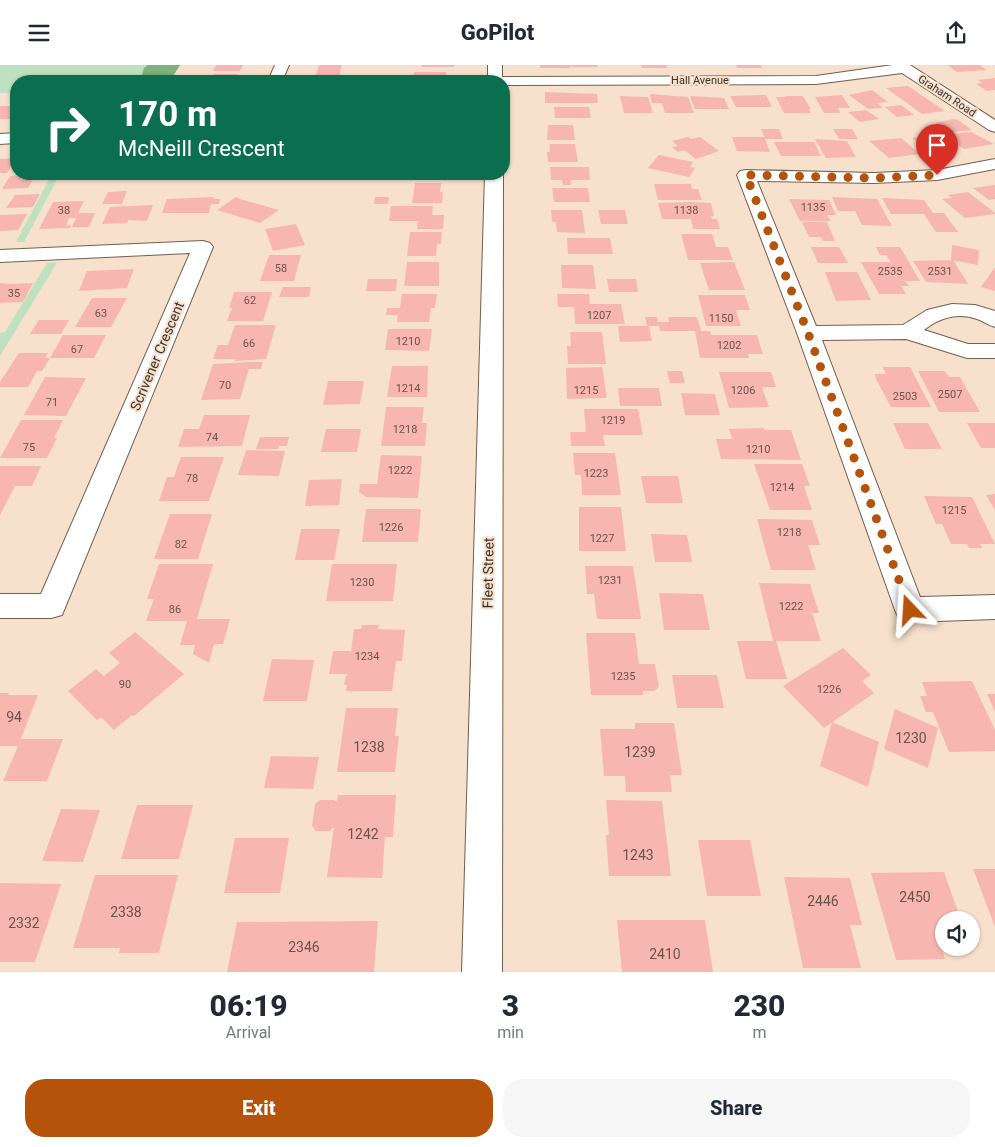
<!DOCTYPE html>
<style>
body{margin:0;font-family:Roboto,sans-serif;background:#f6f6f7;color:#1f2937;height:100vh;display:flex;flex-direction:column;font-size:19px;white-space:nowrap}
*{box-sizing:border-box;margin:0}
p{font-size:16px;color:#747a83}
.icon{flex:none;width:28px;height:28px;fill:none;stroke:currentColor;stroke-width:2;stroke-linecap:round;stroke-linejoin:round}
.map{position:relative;height:907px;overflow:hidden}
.details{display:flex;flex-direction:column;background:#fff;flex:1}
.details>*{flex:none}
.guide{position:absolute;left:10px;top:10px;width:500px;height:105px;border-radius:20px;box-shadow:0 1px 4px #0004;background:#0b6e4f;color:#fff;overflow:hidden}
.controls{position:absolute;left:935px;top:846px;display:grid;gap:10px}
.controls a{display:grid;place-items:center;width:45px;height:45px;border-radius:50%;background:#fff;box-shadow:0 1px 4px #0004;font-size:25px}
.pin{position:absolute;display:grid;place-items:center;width:42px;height:42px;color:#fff;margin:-51px -21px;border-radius:50% 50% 50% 0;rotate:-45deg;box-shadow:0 0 5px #0007}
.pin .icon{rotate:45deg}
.me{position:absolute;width:55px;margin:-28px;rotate:340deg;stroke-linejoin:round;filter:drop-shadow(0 0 4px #0008)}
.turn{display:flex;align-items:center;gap:18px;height:105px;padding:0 25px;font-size:22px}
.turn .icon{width:65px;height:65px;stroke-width:2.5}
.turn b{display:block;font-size:35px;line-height:42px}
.eta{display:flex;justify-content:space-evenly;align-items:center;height:85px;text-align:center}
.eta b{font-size:30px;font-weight:800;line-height:35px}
.button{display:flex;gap:10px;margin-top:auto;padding:10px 25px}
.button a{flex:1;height:58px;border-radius:20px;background:#b45309;color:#fff;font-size:20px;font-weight:800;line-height:58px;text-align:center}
.button a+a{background:#f6f6f7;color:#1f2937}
header{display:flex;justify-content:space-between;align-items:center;height:65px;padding:0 25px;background:#fff;font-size:22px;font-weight:800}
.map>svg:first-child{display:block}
.green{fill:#c0e1c0}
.forest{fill:#7db27d}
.building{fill:#f7b7b0}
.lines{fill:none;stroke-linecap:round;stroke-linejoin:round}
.minor-casing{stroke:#725f4d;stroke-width:2}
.tertiary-casing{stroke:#725f4d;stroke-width:2}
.minor{fill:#fff;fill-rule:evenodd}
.tertiary{fill:#fff;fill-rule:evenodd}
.route{stroke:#b45309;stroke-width:9;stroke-dasharray:0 16.2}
.labels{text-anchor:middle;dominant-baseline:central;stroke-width:4;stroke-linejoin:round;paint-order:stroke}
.far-street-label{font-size:11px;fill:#3b322a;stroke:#f7e0cc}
.number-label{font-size:11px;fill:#6a534c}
.street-label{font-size:14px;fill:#3b322a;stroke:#f7e0cc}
.near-number-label{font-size:14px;fill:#6a534c}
</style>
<header><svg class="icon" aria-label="menu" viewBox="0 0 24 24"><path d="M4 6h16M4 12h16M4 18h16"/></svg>GoPilot<svg class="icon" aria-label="share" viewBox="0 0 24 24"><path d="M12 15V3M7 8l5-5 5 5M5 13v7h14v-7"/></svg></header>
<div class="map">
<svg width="995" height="907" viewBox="0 0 995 907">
<rect width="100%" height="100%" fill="#f7e0cc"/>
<!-- green -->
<path class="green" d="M0,0H180L170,16H16V28H0Z
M52,109H60L24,177H16Z
M57,197L49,211L0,291V268L5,267L47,198Z"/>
<!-- forest -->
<path class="forest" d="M148,0H180L170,16H140L144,3Z"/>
<!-- building -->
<path class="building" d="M216,0H243L240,6H213Z
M319,0H342L339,12H315Z
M422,0H455L454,2H421Z
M540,0H571V3H540Z
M572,0H597V2H572Z
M641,0H666L667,3H642Z
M736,0H761L762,3H737Z
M947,0H979L987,5L957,7Z
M414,7H446V16H412Z
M214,9H238L234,16H209Z
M995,13V25L987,26L976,19L982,18L978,15Z
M315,14H346V16H314Z
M908,21L945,46L922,49L886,23Z
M872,25L888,37L877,38L883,43L868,44L849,30Z
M545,27L597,29L598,38H545Z
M650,29L688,32L694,48H665L662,38H652Z
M766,30L772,42H736L730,31Z
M842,30L850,43H838L840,48H824L815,32Z
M620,31L648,32L653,48H624Z
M690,31L724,33L729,44H695Z
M785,31H803L811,44H809L811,48H784L776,32H786Z
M901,40L914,50L897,52L885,42Z
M0,41H16V48L12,54H0Z
M554,42H589L591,53H555Z
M866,45L879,54L860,57L848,47Z
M953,54L958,55L972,65L943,68L938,64H944L936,58Z
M548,60H573L575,75H547Z
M761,64H779L783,74H765Z
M833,64H852L858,74H839Z
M971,67L994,79L964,84L945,70Z
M938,69L959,84L932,88L912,73Z
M688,72L691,74L700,72L719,86L696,94L684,85L678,87L672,82L678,81L672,76Z
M732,72H764L770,87L737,86Z
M901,73L920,89L889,93L869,76Z
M815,74L847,76L856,92L826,93Z
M774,77H814L821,91H781Z
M550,79H575L578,97H548L547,87H550Z
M659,90L693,97L690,102L695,103L689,112L648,103Z
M16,93L7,108H0V94Z
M550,102H589L590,115H571V120H563L562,115H551Z
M222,109H249L248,113L220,115Z
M252,109H272L273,111L253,113Z
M425,109H448L447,113H424Z
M35,110L28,123L2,124L10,111Z
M415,118H441L440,127H443L442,138H412Z
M654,119H691L692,124H698L702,135H658Z
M995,120V134L989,135L973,123Z
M552,123H588L590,137H554Z
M127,126L122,139H102L108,127Z
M968,127L995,148V149L965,153L942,134L952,133L948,130Z
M40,129L33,142L6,143L15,130Z
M214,132L213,134H220L219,139H211L209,148H162L167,134Z
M236,132L240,134L279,145L260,158L217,145Z
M375,132H389L388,139H374Z
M832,132L877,134L892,161L862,160L855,146H838Z
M882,133L924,135L933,148H944L958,167H936L924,149H891Z
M789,134L829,135L836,150H827L831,156H800Z
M84,136L78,148H95L89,162H72L76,153H69L66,161L71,160L70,163L39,164L53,137Z
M691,137L711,138L714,151H711L712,154H717L720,164H693L691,154H662L658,138Z
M153,140L147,156L128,155L127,158L102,159L110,142Z
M391,141H433L432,150H444L443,164H417L418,156H389Z
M551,145H582L585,168L557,167L556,157H552Z
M598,145H625L628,159H601Z
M27,149L18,165L0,166V150Z
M802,157H827L835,176H823L821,172H809Z
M296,159L305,180L273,186L265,164Z
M410,167H442L441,179H437L436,191H407Z
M681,169H712L716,182H728L733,195H688Z
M567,173H610L613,189H568Z
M952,180L979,185L978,200L951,195Z
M811,182H839L848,198H818Z
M876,182H900L920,216H905L909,221H901L906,229H879L861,197H891L886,190H880Z
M269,190H301L294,216H260Z
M953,195L968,219L926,217L913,196Z
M407,197H439V221H404Z
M734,197L745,225H709L700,198Z
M561,200H593L596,224L562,223Z
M995,202V226L981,222Z
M134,204L127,223L79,226L87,206Z
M825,207H857L871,235L836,236Z
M368,214H397L396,226H366Z
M607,214H636L638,227H609Z
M0,218L11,219L33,218L23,237L0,238Z
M283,222H311L309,232H279Z
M234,227H272L263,256H227L232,243H229Z
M402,229H437L435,243H431L429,257H397L398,250H386L387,243H400Z
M557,229H589L590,239H621L625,259H575L574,242H558Z
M698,230H745L750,245H736L741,261H706Z
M92,233H127L111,262H75Z
M645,252H657L658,257H669L668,252H697L701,266H710L711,270H757L763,289H748L749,293H700L695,266H660L659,261H649L652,276L620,277L618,261H647Z
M39,255H69L61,269H30Z
M235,260H276L266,294L235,296V294H213L218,280H228Z
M388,264H432L429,286L385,285Z
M570,267H602L606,299H568L567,281H571Z
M63,270H106L94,293H50Z
M19,288H48L45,293H50L42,306H37L28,322H0V317Z
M249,297H263L261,304H249L240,334L201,335L213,299Z
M392,301H428L427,332H387Z
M602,302L607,333L567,334L566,303Z
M883,302H910L931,342H891L876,314L875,309H886Z
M667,306H682L685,318H670Z
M918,306H945L949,312H960L980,347H939Z
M719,307H771L776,322H762L769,342L729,343Z
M45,312L86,313L66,351L24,350Z
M328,316H364L360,339L323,340Z
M618,323H659L662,341H620Z
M681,328L715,329L720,350H685Z
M386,342H424L422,358H427L425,381H381Z
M584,344H638L643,370H603L605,381H571L570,367H586Z
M204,350H250L242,381L178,382L184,364H199Z
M21,355H63L54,373H57L47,393H0Z
M893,358H928L942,384H905Z
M967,358H995V383H981Z
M764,363V365H791L801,395L721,394L716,374H732L729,364Z
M326,364H361L357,387H321Z
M260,372H289L287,381H279L278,384H256Z
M246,385L285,386L279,411L238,410Z
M573,388H615L621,430H582L581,410H575Z
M381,390L422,391L418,433L366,432L359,427L360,419H377Z
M181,392H224L209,436H159L167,412H174Z
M754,399H802L810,421H804L812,445H770Z
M0,401H41L32,421H15L0,450Z
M641,411H678L683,438H646Z
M342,414L339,440L305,441L309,415Z
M995,429V445L986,430Z
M924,431L972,432L995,479H980L982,483H969L967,479H951L942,459H936Z
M579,442H621L626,486H579Z
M366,444H421L418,477H362Z
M170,449H212L198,494H154Z
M757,454L812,455L820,480H808L816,505H771Z
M301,464H340L334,495H295Z
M651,469L687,470L692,497H655Z
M159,499H213L197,554H230L223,579H214L209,598L193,589L195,580H180L187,556H146L154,534H147Z
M332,499H397L393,536H326Z
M585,501H633L641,554H597L594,529H587Z
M759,518L810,519L819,548H812L821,576H776L787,614H746L737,576H773Z
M659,528L703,529L710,565H664Z
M362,560H379L378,564L405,565L402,596H396L392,626H346L347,620H344L346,611L348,609H329L333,586H351L354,564H361Z
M135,567L184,609L134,651L132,650L114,665L101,652L97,655L68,626L96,604L104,611L120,598L109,588Z
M586,568H635L639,599H655L659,622L654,626H643V630H591Z
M843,583L871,610L862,616L874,628L824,663L783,621Z
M272,594L314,595L307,636H263Z
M672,610H717L724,643H677Z
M972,616L995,665V686L949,687L933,647H926L920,631H927L922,617Z
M0,628H9L8,630H38L18,681H0Z
M987,629H995V647Z
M346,643H398L395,671H399L395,707H337Z
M895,644L938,663L928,703L884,684Z
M832,657L879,677L868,722L820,701Z
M635,658H674L682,710H670L672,727H626L625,711H604L600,664H635Z
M21,674H63L47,716H3Z
M271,691L319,692L313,724L264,723Z
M338,730H396L393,772H385L382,813L327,812L334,762L330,766H316L312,761L315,739L320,735H334L337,737Z
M606,735L662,736L671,811H609L606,770H609Z
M137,740H193L179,794H121Z
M61,744L100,745L83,797L42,796Z
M235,773H289L280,828H224Z
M698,775H750L761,831H707Z
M973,804H995V862Z
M944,807L961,855H944V877H940L945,894L896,895L871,808Z
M95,810H178L159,888H119L120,883H73Z
M784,812L850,813L862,860H850L861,903H803Z
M0,818L61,819L35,897H0Z
M617,855H705L713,907H622Z
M378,856L374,907H227L237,857Z"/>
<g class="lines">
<defs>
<path id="minor" d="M275,0H289L282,16H268Z
M893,0H910L995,55V67L989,65L902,8L816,19L504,20V16H488L490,13L495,12L816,11Z
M16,68V78L0,79V69Z
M995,94V104L937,115L874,118L757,116L816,261L903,260L927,245L952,239L975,240L995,246V262C988,260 983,256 977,254C958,247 939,253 924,265L968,279H995V293H967L906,274L822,275L920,532L995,530V554L910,557L899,554L895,545L797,268L737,110L740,106L746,105L874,108L937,105Z
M203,176L210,178L213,182L62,550L51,553H0V529H41L190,188L0,197V185Z"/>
<path id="tertiary" d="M488,0H502V16H488Z
M485,109H503L502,907H462Z"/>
</defs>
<!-- minor casing -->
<use href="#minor" class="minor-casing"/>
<!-- tertiary casing -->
<use href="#tertiary" class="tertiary-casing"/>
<!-- minor -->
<use href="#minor" class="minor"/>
<!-- tertiary -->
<use href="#tertiary" class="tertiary"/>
</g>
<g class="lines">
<!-- route -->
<path class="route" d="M910,545L808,268L746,110L874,113L937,110"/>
</g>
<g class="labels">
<!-- far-street labels -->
<g class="far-street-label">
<text x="700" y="15">Hall Avenue</text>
<text transform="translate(947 31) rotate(33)">Graham Road</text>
</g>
<!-- number labels -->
<g class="number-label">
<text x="813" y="142">1135</text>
<text x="64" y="145">38</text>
<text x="686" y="145">1138</text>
<text x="281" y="203">58</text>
<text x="890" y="206">2535</text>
<text x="940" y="206">2531</text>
<text x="14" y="228">35</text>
<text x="250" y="235">62</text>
<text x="101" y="248">63</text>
<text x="599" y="250">1207</text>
<text x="721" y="253">1150</text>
<text x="408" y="276">1210</text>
<text x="249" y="278">66</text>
<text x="729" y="280">1202</text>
<text x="77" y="284">67</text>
<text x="225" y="320">70</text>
<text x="408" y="323">1214</text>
<text x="586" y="325">1215</text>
<text x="743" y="325">1206</text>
<text x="950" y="329">2507</text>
<text x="905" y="331">2503</text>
<text x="52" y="337">71</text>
<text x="613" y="355">1219</text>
<text x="405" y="364">1218</text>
<text x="212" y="372">74</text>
<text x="29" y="382">75</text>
<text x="758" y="384">1210</text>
<text x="400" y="405">1222</text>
<text x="596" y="408">1223</text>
<text x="192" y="413">78</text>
<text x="782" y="422">1214</text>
<text x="954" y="445">1215</text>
<text x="391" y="462">1226</text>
<text x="789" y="467">1218</text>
<text x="602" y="473">1227</text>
<text x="181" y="479">82</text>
<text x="610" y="515">1231</text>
<text x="362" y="517">1230</text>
<text x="791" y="541">1222</text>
<text x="175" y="544">86</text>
<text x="367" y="591">1234</text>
<text x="623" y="611">1235</text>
<text x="125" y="619">90</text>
<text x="829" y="624">1226</text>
</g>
<!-- street labels -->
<g class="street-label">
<text transform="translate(157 291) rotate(-67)">Scrivener Crescent</text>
<text transform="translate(488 508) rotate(-89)">Fleet Street</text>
</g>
<!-- near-number labels -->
<g class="near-number-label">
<text x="14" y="652">94</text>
<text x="911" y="673">1230</text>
<text x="369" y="682">1238</text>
<text x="640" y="687">1239</text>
<text x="363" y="769">1242</text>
<text x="638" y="790">1243</text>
<text x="915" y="832">2450</text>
<text x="823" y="836">2446</text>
<text x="126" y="847">2338</text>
<text x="24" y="858">2332</text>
<text x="304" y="882">2346</text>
<text x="665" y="889">2410</text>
</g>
</g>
</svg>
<div class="controls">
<a><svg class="icon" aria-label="sound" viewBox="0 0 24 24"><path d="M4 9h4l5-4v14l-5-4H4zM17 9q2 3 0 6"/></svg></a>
</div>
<div class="pin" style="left:937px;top:110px;background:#d93025"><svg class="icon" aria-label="arrive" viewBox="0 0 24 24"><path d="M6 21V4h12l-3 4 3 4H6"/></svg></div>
<svg class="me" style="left:910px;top:545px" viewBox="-20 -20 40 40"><path d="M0-17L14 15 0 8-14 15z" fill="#b45309" stroke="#fff" stroke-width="4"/></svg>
<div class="guide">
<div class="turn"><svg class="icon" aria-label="right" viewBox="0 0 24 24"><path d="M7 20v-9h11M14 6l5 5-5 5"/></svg><div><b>170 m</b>McNeill Crescent</div></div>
</div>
</div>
<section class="details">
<div class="eta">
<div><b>06:19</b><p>Arrival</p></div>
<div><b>3</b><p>min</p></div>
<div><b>230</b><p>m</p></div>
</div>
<div class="button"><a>Exit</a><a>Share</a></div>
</section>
